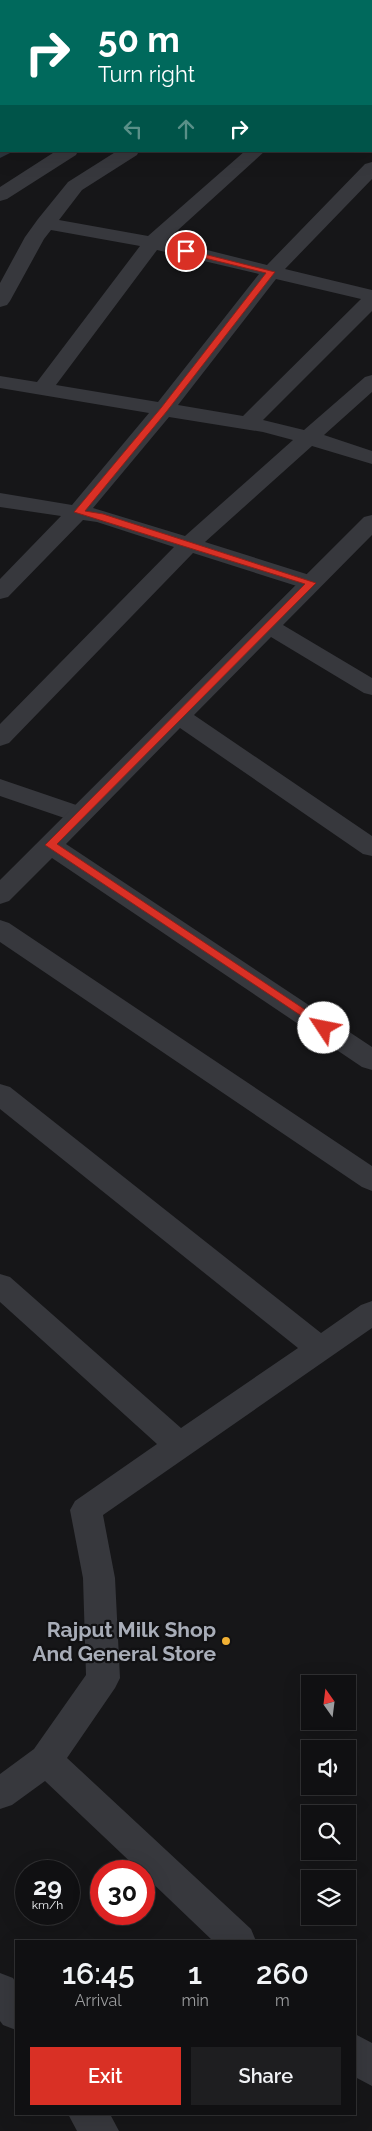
<!DOCTYPE html>
<style>
body{margin:0;font-family:Raleway,sans-serif;background:#1e1e20;color:#f1f3f6;height:100vh;display:flex;flex-direction:column;font-size:19px;white-space:nowrap}
*{box-sizing:border-box;margin:0}
p{font-size:16px;color:#9c9d9f}
.icon{flex:none;width:28px;height:28px;fill:none;stroke:currentColor;stroke-width:2;stroke-linecap:round;stroke-linejoin:round}
.map{position:relative;flex:1;overflow:hidden}
.sheet{position:absolute;left:15px;top:1940px;width:341px;height:175px;display:flex;flex-direction:column;background:#101012;border-radius:0px;box-shadow:0 5px 20px #0002,0 0 0 1px #303032}
.sheet>*{flex:none}
.guide{position:absolute;left:0px;top:0px;width:372px;height:152px;box-shadow:0 5px 20px #0002,0 0 0 1px #303032;background:#00695c;color:#fff;overflow:hidden}
.needle{width:32px;rotate:346deg}
.fabs{position:absolute;left:301px;top:1675px;display:grid;gap:10px}
.fabs a{display:grid;place-items:center;width:55px;height:55px;border-radius:0px;background:#101012;box-shadow:0 5px 20px #0002,0 0 0 1px #303032;font-size:25px}
.speed{position:absolute;left:15px;top:1860px;display:flex;gap:10px;font-size:25px;font-weight:700;text-align:center}
.speed>*{display:grid;place-content:center;width:65px;height:65px;border-radius:50%;background:#101012;box-shadow:0 5px 20px #0002,0 0 0 1px #303032;line-height:1}
.speed small{font-size:12px;font-weight:400}
.speed .limit{border:8px solid #d22;background:#fff;color:#111}
.pin{position:absolute;display:grid;place-items:center;width:42px;height:42px;color:#fff;margin:-21px;border:2px solid #fff;border-radius:50%;box-shadow:0 1px 5px #0007}
.me{position:absolute;width:55px;margin:-28px;rotate:304deg;stroke-linejoin:round;filter:drop-shadow(0 0 4px #0008)}
.turn{display:flex;align-items:center;gap:18px;height:105px;padding:0 15px;font-size:22px}
.turn .icon{width:65px;height:65px;stroke-width:2.5}
.turn b{display:block;font-size:35px;line-height:42px}
.lanes{display:flex;align-items:center;height:48px;padding:0 15px;background:#0003;justify-content:center;gap:25px;direction:ltr}
.lanes .off{opacity:.35}
.eta{display:flex;justify-content:space-evenly;align-items:center;height:85px;text-align:center}
.eta b{font-size:30px;font-weight:600;line-height:35px}
.primary-button{display:flex;gap:10px;margin-top:auto;padding:10px 15px}
.primary-button a{flex:1;height:58px;border-radius:0px;background:#d93025;color:#fff;font-size:20px;font-weight:600;line-height:58px;text-align:center}
.primary-button a+a{background:#1e1e20;color:#f1f3f6}
.map>svg:first-child{display:block}
.lines{fill:none;stroke-linecap:round;stroke-linejoin:round}
.stream{fill:#2c353c;fill-rule:evenodd}
.service{fill:#37383d;fill-rule:evenodd}
.minor{fill:#37383d;fill-rule:evenodd}
.route{fill:#d93025;stroke:#8d1f18}
.poi-dot{fill:#f2b134;stroke:#111113;stroke-width:2}
.labels{text-anchor:middle;dominant-baseline:central;stroke-width:4.5;stroke-linejoin:round;paint-order:stroke}
.near-poi-label{font-size:21px;font-weight:bold;fill:#a8adb8;stroke:#111113;text-anchor:end}
</style>
<div class="map">
<svg width="372" height="2131" viewBox="0 0 372 2131">
<rect width="100%" height="100%" fill="#161618"/>
<g class="lines">
<!-- stream -->
<path class="stream" d="M146,0H156V1H147Z
M0,151H14L0,158Z"/>
<!-- service -->
<path class="service" d="M117,151H139L137,155L82,190L59,220L148,236L245,151H265L167,240L267,265L365,164L372,162V179L285,269L372,290V311L263,420L304,430L365,377L372,375V392L324,435L372,451V464L312,446L205,542L319,578L322,583L319,588L311,590L303,588L193,553L9,743L0,746V724L174,547L97,522L83,520L8,597L0,599V579L61,516L0,507V493L72,505L149,413L0,388V376L37,382L140,246L51,230L44,239L10,301L7,305L0,307V283L25,237L38,219L68,182ZM157,250L259,274L158,402L56,385ZM276,279L361,299L243,416L178,405ZM169,417L263,432L293,440L185,536L93,508Z
M0,779L88,809L92,815L88,821L79,823L0,796Z"/>
<!-- minor -->
<path class="minor" d="M193,0H211V1H194Z
M0,49H1V59H0Z
M371,51H372V61H371Z
M56,151H78L76,155L7,199L0,201V187Z
M372,515V535L283,625L372,678V695L364,693L271,637L194,715L372,836V856L363,854L180,728L66,844L372,1047V1070L362,1067L52,858L9,901L0,904V880L364,517Z
M0,920L9,923L372,1166V1191L362,1187L0,942Z
M0,1084L10,1087L321,1333L361,1305L372,1301V1328L103,1515L115,1578L120,1678L115,1688L67,1758L251,1929L256,1941H213L144,1875V1871H140L45,1781L12,1805L0,1809V1774L34,1749L86,1675L83,1578L70,1510L75,1501L157,1444L0,1302V1274L10,1277L181,1428L298,1348L0,1109Z
M0,1973L13,1978L16,1983V2030L3,2025L0,2021Z
M355,2034L372,2043V2086L355,2077Z
M68,2114H110L119,2131H77Z"/>
</g>
<!-- route -->
<path class="route" d="M184,249L275,272L167,411L85,511L103,514L316,583L57,844L328,1025L329,1028L328,1030L324,1031L45,845L305,584L74,512L161,408L266,273L184,253Z"/>
<!-- markers -->
<circle class="poi-dot" cx="226" cy="1641" r="5"/>
<g class="labels">
<!-- near-poi labels -->
<g class="near-poi-label">
<text x="216" y="1629">Rajput Milk Shop<tspan x="216" dy="24">And General Store</tspan></text>
</g>
</g>
</svg>
<div class="fabs">
<a><svg class="needle" viewBox="-14 -14 28 28"><path d="M0-13l5 13h-10z" fill="#e53935"/><path d="M0 13l5-13h-10z" fill="#9c9d9f"/></svg></a>
<a><svg class="icon" aria-label="sound" viewBox="0 0 24 24"><path d="M4 9h4l5-4v14l-5-4H4zM17 9q2 3 0 6"/></svg></a>
<a><svg class="icon" aria-label="search" viewBox="0 0 24 24"><circle cx="10" cy="10" r="6"/><path d="M15 15l6 6"/></svg></a>
<a><svg class="icon" aria-label="layers" viewBox="0 0 24 24"><path d="M12 4l9 5-9 5-9-5zM3 14l9 5 9-5"/></svg></a>
</div>
<div class="speed"><div>29<small>km/h</small></div><div class="limit">30</div></div>
<div class="pin" style="left:186px;top:251px;background:#d93025"><svg class="icon" aria-label="arrive" viewBox="0 0 24 24"><path d="M6 21V4h12l-3 4 3 4H6"/></svg></div>
<svg class="me" style="left:324px;top:1028px" viewBox="-20 -20 40 40"><circle r="19" fill="#fff"/><path d="M0-13L10 11 0 6-10 11z" fill="#d93025"/></svg>
<div class="guide">
<div class="turn"><svg class="icon" aria-label="right" viewBox="0 0 24 24"><path d="M7 20v-9h11M14 6l5 5-5 5"/></svg><div><b>50 m</b>Turn right</div></div>
<div class="lanes"><svg class="icon off" aria-label="left" viewBox="0 0 24 24"><path d="M17 20v-9H6M10 6l-5 5 5 5"/></svg><svg class="icon off" aria-label="ahead" viewBox="0 0 24 24"><path d="M12 20V5M6 11l6-6 6 6"/></svg><svg class="icon" aria-label="right" viewBox="0 0 24 24"><path d="M7 20v-9h11M14 6l5 5-5 5"/></svg></div>
</div>
<section class="sheet">
<div class="eta">
<div><b>16:45</b><p>Arrival</p></div>
<div><b>1</b><p>min</p></div>
<div><b>260</b><p>m</p></div>
</div>
<div class="primary-button"><a>Exit</a><a>Share</a></div>
</section>
</div>
